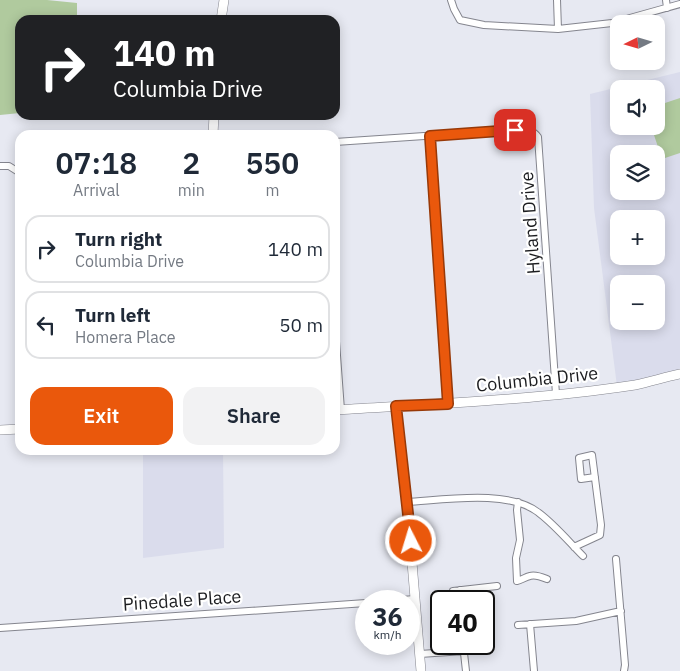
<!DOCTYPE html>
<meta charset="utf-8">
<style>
body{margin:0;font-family:"IBM Plex Sans",sans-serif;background:#f2f2f3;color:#1f2937;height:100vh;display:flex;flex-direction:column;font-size:19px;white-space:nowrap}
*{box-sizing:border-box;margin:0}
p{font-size:16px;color:#747a83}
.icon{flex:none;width:28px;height:28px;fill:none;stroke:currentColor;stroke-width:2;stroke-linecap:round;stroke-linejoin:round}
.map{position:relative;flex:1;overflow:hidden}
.side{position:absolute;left:15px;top:130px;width:325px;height:325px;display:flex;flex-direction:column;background:#fff;border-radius:15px;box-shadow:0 2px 12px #0003}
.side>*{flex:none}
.hud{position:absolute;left:15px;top:15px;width:325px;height:105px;border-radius:15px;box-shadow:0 2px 12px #0003;background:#202124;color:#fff;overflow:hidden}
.needle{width:32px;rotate:265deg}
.controls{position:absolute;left:610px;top:15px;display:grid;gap:10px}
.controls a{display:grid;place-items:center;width:55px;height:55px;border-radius:10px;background:#fff;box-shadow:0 2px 12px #0003;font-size:25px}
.speed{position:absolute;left:355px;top:590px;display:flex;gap:10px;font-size:25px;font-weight:700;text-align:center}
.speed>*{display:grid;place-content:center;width:65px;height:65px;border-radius:50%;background:#fff;box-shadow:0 2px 12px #0003;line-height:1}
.speed small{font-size:12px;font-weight:400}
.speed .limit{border:2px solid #111;border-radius:8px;background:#fff;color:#111}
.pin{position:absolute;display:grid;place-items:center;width:42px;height:42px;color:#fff;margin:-21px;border-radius:10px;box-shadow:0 2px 8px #0006}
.me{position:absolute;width:55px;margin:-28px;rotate:355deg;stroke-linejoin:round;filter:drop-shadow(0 0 4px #0008)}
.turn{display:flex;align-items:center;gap:18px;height:105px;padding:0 15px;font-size:22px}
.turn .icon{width:65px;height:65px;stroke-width:2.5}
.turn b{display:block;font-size:35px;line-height:42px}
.eta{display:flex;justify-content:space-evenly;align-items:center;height:85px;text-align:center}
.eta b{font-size:30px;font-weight:600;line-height:35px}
.button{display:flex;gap:10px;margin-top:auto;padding:10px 15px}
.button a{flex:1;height:58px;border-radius:15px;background:#ea580c;color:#fff;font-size:20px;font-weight:600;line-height:58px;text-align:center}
.button a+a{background:#f2f2f3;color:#1f2937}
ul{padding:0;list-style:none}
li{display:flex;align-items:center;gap:15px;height:68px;margin:0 10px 8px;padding:0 5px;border:2px solid #e0e1e3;border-radius:15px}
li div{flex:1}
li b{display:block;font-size:19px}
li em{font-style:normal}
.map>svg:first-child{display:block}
.built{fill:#dadcec;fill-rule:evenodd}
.green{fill:#b0ca9e}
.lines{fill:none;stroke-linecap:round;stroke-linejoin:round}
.street-casing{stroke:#84858e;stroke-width:8}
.secondary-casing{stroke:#84858e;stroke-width:10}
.street{stroke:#fff;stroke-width:6}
.secondary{stroke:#fff;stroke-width:9}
.route-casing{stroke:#983908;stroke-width:12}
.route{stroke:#ea580c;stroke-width:9}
.labels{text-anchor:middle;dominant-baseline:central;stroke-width:4.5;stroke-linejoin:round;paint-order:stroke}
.street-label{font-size:18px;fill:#1c1d20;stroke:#fff}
</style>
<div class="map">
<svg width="680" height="671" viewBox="0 0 680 671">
<rect width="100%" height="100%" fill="#e7e9f2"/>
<!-- built -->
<path class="built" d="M680,72V375L617,386L594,208L590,94ZM619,89H656V126H619ZM619,154H656V191H619ZM619,219H656V256H619ZM619,284H656V321H619Z
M143,450H223L224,548L143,558Z"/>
<!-- green -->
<path class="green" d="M0,0H47L77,3V20H20V113L0,115Z
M680,98V153L662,159L651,126H656V106Z"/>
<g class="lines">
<defs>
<path id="street" d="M451,0L454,9L460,20L484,25L558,29L612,23L680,4
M557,0L558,29
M666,0L667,8
M430,136L448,403
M335,142L515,130C525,130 532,128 538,137L556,394
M0,166H9L20,173
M335,328L341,410
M407,502C443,500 510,489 539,513C555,525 569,542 583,556
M518,502L517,510L520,540L516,558L517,581C522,580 525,577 530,576C535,574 542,577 547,579
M574,547L600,535L601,525L592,455L579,458L581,479L595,477
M616,559L625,665L624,671
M460,590L461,601
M453,591L497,586
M385,601L416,599
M530,624L534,671
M518,625L576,621L621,611
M0,628L366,603
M463,644L466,671
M420,654L464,651"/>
<path id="secondary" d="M221,20L224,0
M213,135L214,115
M396,406L407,502L421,671
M335,410C435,404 536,400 635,385C650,382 665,377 680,374
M0,430L20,429"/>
</defs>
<!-- street casing -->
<use href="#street" class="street-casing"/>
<!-- secondary casing -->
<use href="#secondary" class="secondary-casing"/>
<!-- street -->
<use href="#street" class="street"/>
<!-- secondary -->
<use href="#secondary" class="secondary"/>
</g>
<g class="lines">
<defs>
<path id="route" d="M411,541L396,406L448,404L430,136L515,130"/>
</defs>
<!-- route casing -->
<use href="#route" class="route-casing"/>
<!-- route -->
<use href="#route" class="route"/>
</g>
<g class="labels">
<!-- street labels -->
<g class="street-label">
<text transform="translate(530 223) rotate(-94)">Hyland Drive</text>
<text transform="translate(537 379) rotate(-6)">Columbia Drive</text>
<text transform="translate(182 600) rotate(-4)">Pinedale Place</text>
</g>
</g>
</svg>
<div class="controls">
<a><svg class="needle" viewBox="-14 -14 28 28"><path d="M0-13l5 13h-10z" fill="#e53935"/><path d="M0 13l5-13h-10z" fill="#747a83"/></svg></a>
<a><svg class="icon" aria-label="sound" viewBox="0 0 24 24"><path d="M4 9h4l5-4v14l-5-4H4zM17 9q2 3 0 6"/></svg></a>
<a><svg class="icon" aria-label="layers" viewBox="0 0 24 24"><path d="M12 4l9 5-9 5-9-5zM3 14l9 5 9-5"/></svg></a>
<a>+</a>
<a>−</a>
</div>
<div class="speed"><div>36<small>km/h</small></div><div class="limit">40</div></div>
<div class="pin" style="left:515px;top:130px;background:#d93025"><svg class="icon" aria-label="arrive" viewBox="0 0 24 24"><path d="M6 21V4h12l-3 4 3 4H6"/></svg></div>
<svg class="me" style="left:411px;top:541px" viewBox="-20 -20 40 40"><circle r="17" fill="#ea580c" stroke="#fff" stroke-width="3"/><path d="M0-11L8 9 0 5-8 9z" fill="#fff"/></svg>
<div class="hud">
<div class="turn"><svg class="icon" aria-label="right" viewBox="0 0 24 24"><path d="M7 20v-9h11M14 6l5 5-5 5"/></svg><div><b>140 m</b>Columbia Drive</div></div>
</div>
<section class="side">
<div class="eta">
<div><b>07:18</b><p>Arrival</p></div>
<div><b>2</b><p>min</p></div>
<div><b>550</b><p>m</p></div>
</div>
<ul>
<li><svg class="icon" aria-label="right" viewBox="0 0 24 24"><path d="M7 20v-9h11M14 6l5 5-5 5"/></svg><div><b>Turn right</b><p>Columbia Drive</p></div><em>140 m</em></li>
<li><svg class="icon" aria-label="left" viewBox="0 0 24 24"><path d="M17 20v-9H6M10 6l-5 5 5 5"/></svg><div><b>Turn left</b><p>Homera Place</p></div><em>50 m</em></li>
</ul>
<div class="button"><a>Exit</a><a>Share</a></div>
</section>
</div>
